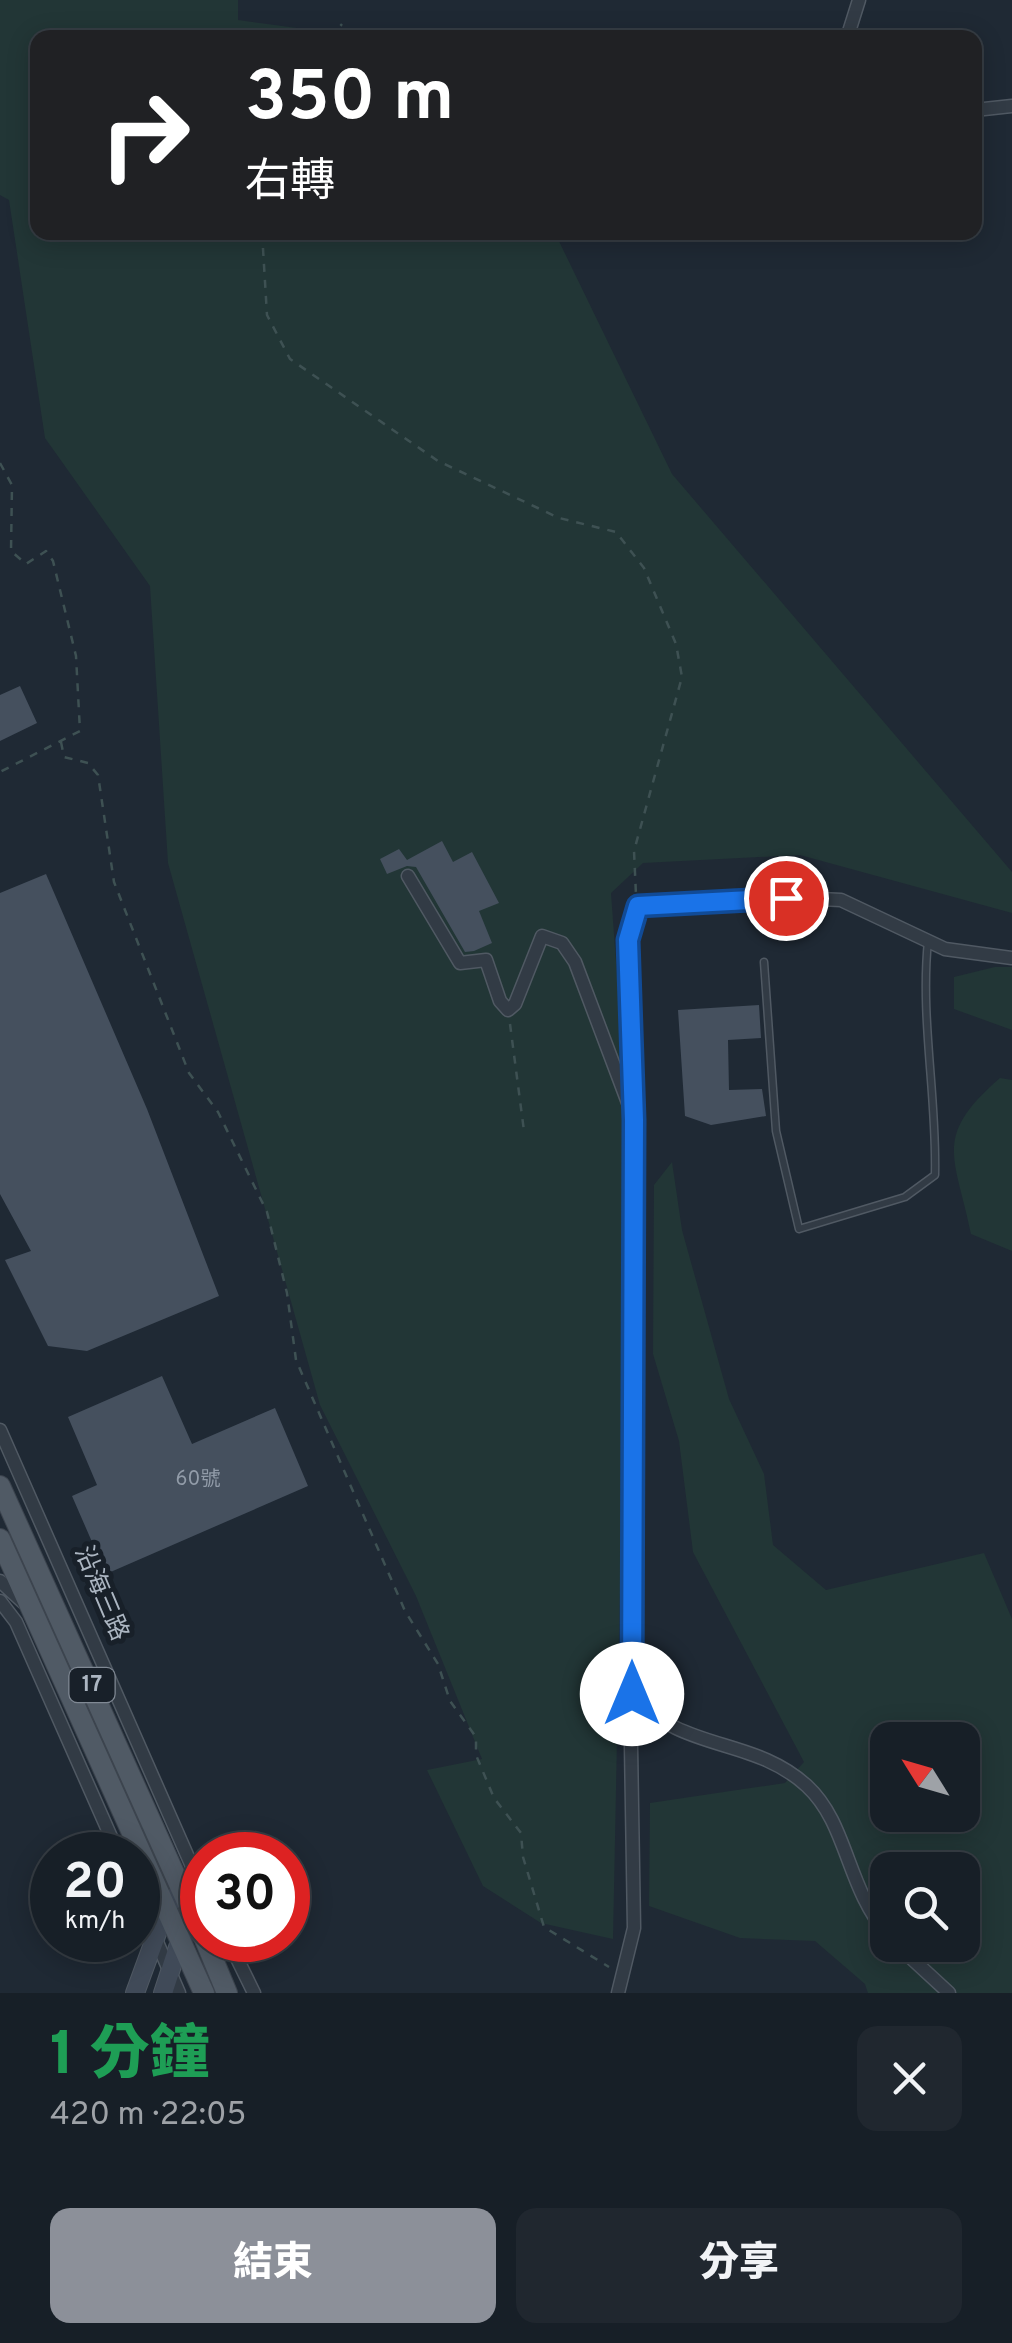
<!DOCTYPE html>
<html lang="zh-TW">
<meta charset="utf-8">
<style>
body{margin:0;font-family:Overpass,"Noto Sans TC",sans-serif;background:#20272f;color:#f1f3f6;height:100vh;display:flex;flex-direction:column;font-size:38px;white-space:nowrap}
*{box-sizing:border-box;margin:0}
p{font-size:32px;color:#9ea2a7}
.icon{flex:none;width:55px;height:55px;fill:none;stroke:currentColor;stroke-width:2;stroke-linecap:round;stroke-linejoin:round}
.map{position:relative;height:1993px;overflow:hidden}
.details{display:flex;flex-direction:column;background:#171f27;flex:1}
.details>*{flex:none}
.guide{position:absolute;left:30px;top:30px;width:952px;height:210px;border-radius:20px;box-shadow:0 5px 25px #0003,0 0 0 2px #363d44;background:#202124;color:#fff;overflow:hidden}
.needle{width:65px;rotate:307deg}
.tools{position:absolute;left:870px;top:1722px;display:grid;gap:20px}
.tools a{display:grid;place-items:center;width:110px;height:110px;border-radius:20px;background:#171f27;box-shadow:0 5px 25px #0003,0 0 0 2px #363d44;font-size:50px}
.speed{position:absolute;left:30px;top:1832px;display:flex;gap:20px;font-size:50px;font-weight:700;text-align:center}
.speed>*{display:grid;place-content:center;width:130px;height:130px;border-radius:50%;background:#171f27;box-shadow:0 5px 25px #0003,0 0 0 2px #363d44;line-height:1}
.speed small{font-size:25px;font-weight:400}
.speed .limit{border:15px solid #d22;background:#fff;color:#111}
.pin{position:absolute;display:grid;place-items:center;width:85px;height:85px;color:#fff;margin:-42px;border:5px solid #fff;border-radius:50%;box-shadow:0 2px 10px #0007}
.me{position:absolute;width:110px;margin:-55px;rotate:0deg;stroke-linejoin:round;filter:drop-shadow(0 0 8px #0008)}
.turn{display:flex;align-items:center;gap:35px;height:210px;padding:0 50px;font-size:45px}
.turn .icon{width:130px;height:130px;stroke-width:2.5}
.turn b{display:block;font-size:70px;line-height:85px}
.round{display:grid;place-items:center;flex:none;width:105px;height:105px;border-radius:20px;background:#20272f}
.overview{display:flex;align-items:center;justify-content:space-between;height:170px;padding:0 50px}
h1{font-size:60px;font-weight:800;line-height:75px;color:#1e9e55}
.primary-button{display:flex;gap:20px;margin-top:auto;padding:20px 50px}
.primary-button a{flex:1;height:115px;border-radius:20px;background:#8c9099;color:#fff;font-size:40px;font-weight:800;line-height:115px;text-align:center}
.primary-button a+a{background:#20272f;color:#f1f3f6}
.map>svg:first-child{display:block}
.green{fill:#223636;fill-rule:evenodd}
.building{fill:#45505e}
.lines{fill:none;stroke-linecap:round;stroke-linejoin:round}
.lane-casing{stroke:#505963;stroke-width:9}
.street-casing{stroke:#505963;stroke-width:15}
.secondary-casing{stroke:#505963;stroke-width:20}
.primary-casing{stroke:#3c444e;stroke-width:22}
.path{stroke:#3e5153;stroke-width:2.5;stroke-dasharray:8 8;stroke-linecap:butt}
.lane{stroke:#323b45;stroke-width:6}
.street{stroke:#323b45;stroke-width:12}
.secondary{stroke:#404a58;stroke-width:18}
.primary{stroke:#505a65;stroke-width:20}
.route-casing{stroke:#114b97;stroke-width:25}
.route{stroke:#1a73e8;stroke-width:18}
.labels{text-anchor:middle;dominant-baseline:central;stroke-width:10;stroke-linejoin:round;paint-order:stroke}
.number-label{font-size:20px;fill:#929ca9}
.shield{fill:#182029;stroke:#808994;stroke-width:2.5}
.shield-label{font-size:22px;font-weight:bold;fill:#acb6c2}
.street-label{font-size:25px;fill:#acb6c2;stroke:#182029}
</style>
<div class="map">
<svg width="1012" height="1993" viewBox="0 0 1012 1993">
<rect width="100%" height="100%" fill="#1f2934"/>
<!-- green -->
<path class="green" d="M0,0H238V20L364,37L38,38V232L555,233L672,474L1012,872V913L800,855L643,863L611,893L629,1141L613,1939L541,1923L483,1886L427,1770L482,1759L416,1596L320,1405L168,863L150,586L45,438L9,200L0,195Z
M995,967H1012V1030L954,1009V977Z
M1000,1078L1012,1080V1251L971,1234C955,1155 932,1137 1000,1078Z
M672,1162L682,1230L729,1399L764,1474L773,1545L826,1590L984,1553L1012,1619V1993H868L865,1984L815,1941L740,1938L649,1906L650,1803L785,1783L804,1762L693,1552L679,1441L653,1354L654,1185ZM888,1740H962V1815H888ZM888,1870H962V1945H888Z"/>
<!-- building -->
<path class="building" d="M20,686L37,723L0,741V695Z
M442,841L453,862L472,852L499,903L479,911L492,943L474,951L465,952L416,867L407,866L387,874L380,859L399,849L407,860Z
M46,874L147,1109L219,1296L87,1351L48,1346L5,1260L31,1251L0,1194V893Z
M759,1005L761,1038L728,1040L729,1090L762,1089L766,1116L711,1125L685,1116L678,1010Z
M162,1376L192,1444L275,1408L308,1486L106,1574L72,1496L97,1485L68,1417Z"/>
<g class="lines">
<defs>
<path id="lane" d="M764,962L776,1131L799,1229L905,1197L935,1175C937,1097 920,1018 928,941"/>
<path id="street" d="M847,38L859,0
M975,110L1012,106
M408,876L460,963L486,960L500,1001L508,1010L515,1004L542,936L562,943L575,962L630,1108
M0,1430L202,1889
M0,1581L24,1603
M0,1601L16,1622L119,1855
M632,1694C681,1753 753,1736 807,1786C848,1824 846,1887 888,1935
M138,1898L179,1993
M228,1940L254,1993
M897,1945L949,1993
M618,1993L634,1928L631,1746L634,1120L628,940L638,907L759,896L841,900L945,949L1012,958"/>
<path id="secondary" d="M135,1993L167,1906L195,1874
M163,1993L183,1932"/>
<path id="primary" d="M0,1486L202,1935
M0,1539L204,1993
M205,1940L227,1993"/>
</defs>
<!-- lane casing -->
<use href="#lane" class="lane-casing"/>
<!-- street casing -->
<use href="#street" class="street-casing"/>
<!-- secondary casing -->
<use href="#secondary" class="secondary-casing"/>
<!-- primary casing -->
<use href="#primary" class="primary-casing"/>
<!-- path -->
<path class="path" d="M330,38L342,24
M262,232L267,315L290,359L438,461L559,518L616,532L644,568L676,644L682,677L634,851L636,895
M0,463L12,485L11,551L26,564L46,551L53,561L76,656L80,731L0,772
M61,742L64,757L88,763L98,775L114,882L189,1073L218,1112L267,1212L287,1293L296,1360L405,1611L438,1664L450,1701L476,1737V1755L494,1798L521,1833L523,1857L544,1927L609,1967
M510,1024L524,1131"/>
<!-- lane -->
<use href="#lane" class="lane"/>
<!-- street -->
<use href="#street" class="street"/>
<!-- secondary -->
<use href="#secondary" class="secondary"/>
<!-- primary -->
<use href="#primary" class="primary"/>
</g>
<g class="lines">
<defs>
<path id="route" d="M632,1694L634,1120L628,940L638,906L786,898"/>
</defs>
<!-- route casing -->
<use href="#route" class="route-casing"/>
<!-- route -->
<use href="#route" class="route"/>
</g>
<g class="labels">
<!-- number labels -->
<g class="number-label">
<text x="198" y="1480">60號</text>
</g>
<!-- shield labels -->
<rect class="shield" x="69.5" y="1668" width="45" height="34" rx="8"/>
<g class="shield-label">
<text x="92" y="1685">17</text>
</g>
<!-- street labels -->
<g class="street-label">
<text transform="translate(100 1594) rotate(67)">沿海三路</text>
</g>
</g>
</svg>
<div class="tools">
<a><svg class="needle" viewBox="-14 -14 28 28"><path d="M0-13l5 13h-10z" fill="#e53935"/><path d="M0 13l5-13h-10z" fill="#9ea2a7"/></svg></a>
<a><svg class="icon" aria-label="search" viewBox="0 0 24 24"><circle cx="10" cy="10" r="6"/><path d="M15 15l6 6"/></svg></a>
</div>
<div class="speed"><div>20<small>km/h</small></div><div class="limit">30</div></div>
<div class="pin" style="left:786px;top:898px;background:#d93025"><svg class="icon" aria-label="arrive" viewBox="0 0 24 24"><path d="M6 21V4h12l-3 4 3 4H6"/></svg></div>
<svg class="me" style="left:632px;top:1694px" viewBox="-20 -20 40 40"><circle r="19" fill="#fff"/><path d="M0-13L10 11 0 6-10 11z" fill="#1a73e8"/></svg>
<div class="guide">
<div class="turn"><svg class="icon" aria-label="right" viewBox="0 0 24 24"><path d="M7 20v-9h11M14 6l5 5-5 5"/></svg><div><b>350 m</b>右轉</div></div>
</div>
</div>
<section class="details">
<div class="overview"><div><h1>1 分鐘</h1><p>420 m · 22:05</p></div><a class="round"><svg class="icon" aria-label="close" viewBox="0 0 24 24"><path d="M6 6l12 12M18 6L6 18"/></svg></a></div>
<div class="primary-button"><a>結束</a><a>分享</a></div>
</section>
